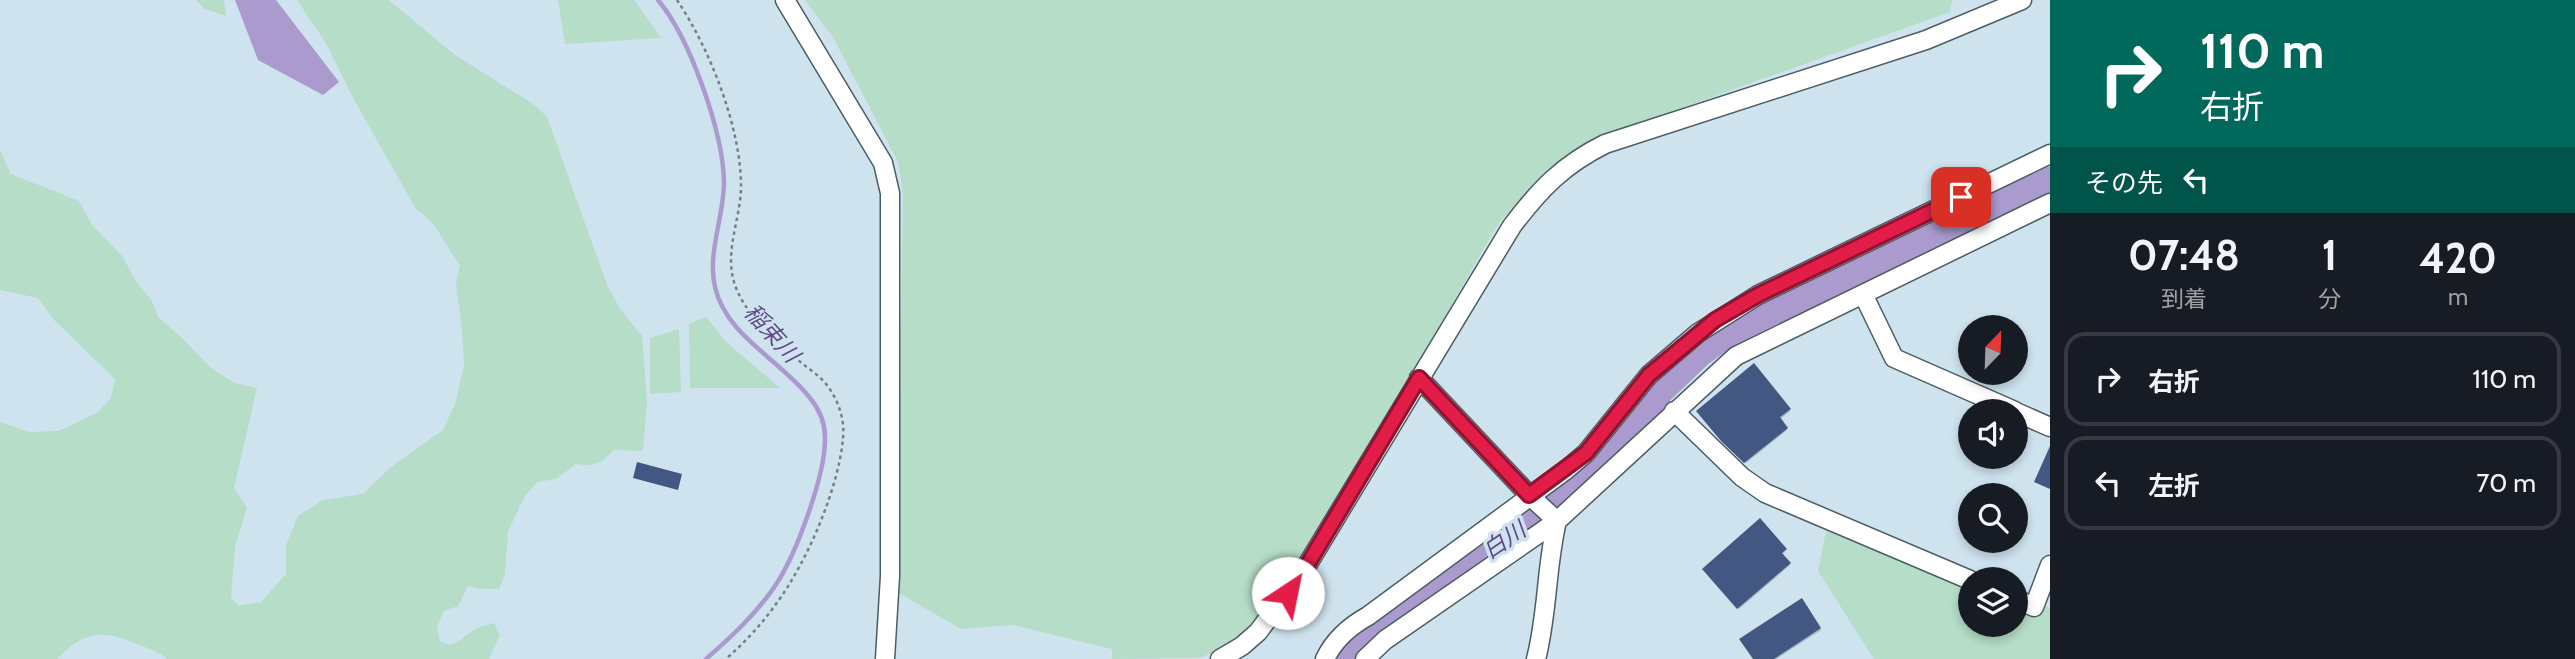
<!DOCTYPE html>
<html lang="ja">
<meta charset="utf-8">
<style>
body{margin:0;font-family:Cabin,"Noto Sans JP",sans-serif;background:#20242c;color:#f1f3f6;height:100vh;display:flex;flex-direction:column;font-size:26px;white-space:nowrap}
*{box-sizing:border-box;margin:0}
p{font-size:23px;color:#9ea1a6}
.icon{flex:none;width:38px;height:38px;fill:none;stroke:currentColor;stroke-width:2;stroke-linecap:round;stroke-linejoin:round}
.map{position:relative;flex:1;overflow:hidden}
.sheet{display:flex;flex-direction:column;background:#171b24;width:525px}
.sheet>*{flex:none}
.hud{background:#00695c;color:#fff;overflow:hidden}
.needle{width:46px;rotate:23deg}
.buttons{position:absolute;left:1958px;top:315px;display:grid;gap:14px}
.buttons a{display:grid;place-items:center;width:70px;height:70px;border-radius:50%;background:#171b24;box-shadow:0 4px 10px #0003;font-size:35px}
.pin{position:absolute;display:grid;place-items:center;width:60px;height:60px;color:#fff;margin:-30px;border-radius:14px;box-shadow:0 4px 10px #0006}
.me{position:absolute;width:77px;margin:-38px;rotate:34deg;stroke-linejoin:round;filter:drop-shadow(0 0 5px #0008)}
.turn{display:flex;align-items:center;gap:24px;height:147px;padding:0 35px;font-size:32px}
.turn .icon{width:91px;height:91px;stroke-width:2.5}
.turn b{display:block;font-size:49px;line-height:60px}
.then{display:flex;align-items:center;height:66px;padding:0 35px;background:#0003;gap:14px;font-size:26px}
.eta{display:flex;justify-content:space-evenly;align-items:center;height:119px;text-align:center}
.eta b{font-size:42px;font-weight:800;line-height:49px}
ul{padding:0;list-style:none}
li{display:flex;align-items:center;gap:21px;height:94px;margin:0 14px 10px;padding:0 21px;border:4px solid #363941;border-radius:21px}
li div{flex:1}
li b{display:block;font-size:26px}
li em{font-style:normal}
main{display:flex;flex:1;min-height:0}
.map>svg:first-child{display:block}
.green{fill:#b5ddc8}
.water{fill:#aa9acd}
.shadow{fill:#0003}
.lines{fill:none;stroke-linecap:round;stroke-linejoin:round}
.stream{stroke:#aa9acd;stroke-width:4.5}
.river{stroke:#aa9acd;stroke-width:26}
.building{fill:#435783}
.street-casing{stroke:#4b5d66;stroke-width:21}
.path{stroke:#728088;stroke-width:2.5;stroke-dasharray:3.5 3.5;stroke-linecap:butt}
.street{stroke:#fff;stroke-width:18}
.route-casing{stroke:#92132f;stroke-width:18}
.route{stroke:#e11d48;stroke-width:12}
.labels{text-anchor:middle;dominant-baseline:central;stroke-width:7;stroke-linejoin:round;paint-order:stroke}
.water-label{font-size:23px;font-style:italic;fill:#60488a;stroke:#cee3ee}
</style>
<main>
<div class="map">
<svg width="2050" height="659" viewBox="0 0 2050 659">
<rect width="100%" height="100%" fill="#cee3ee"/>
<!-- green -->
<path class="green" d="M196,0H224L226,16L205,9Z
M297,0H389L455,55L536,106L547,117L607,285L620,309L642,336L647,401L643,450C632,453 624,448 613,450C603,464 593,467 576,464L556,479L537,482L525,496L508,531L505,574L499,589H481L468,586L458,606L444,611L437,627L440,641C455,649 459,640 471,632C478,627 486,625 494,623L500,635L489,659H167C160,652 147,648 137,644C102,629 84,631 57,659H0V422L29,432L59,431L98,412L111,398L115,379L55,321L38,298L0,290V150L11,174L79,201L92,225L123,257L135,280L152,301L158,317L181,337L210,367L234,383L257,388L234,488L247,508L235,547L231,597L238,606L261,602L286,574V545L298,516L323,500L363,494L391,467L443,430L455,404L464,366L462,330L456,282L460,265C445,246 437,221 416,209L352,96L326,43Z
M558,0H634L661,38L565,44Z
M805,0H1952L1950,12L1656,117L1600,135L1548,170L1498,224L1331,514L1260,621L1233,643L1200,658L1112,659V649L1013,625L961,629L897,592L903,194L898,162L833,37Z
M706,317L727,343L780,388H690L689,324Z
M679,329L681,392L650,394V338Z
M1826,531L1970,589V625H2016V607L2043,603L2050,608V659H1874L1818,571Z"/>
<!-- water -->
<path class="water" d="M235,0H276L339,82L323,95L258,60Z"/>
<!-- shadow -->
<path class="shadow" d="M1753,366L1790,411L1779,420L1787,430L1746,463L1724,442Z
M1786,550L1782,555L1790,565L1739,609L1704,570Z
M1802,601L1821,630L1776,659H1754Z"/>
<g class="lines">
<!-- stream -->
<path class="stream" d="M658,0C690,38 723,132 724,182C724,217 707,253 715,287C726,336 781,360 810,398C819,409 825,423 825,437C826,474 796,555 775,586C756,614 731,637 706,659"/>
<!-- river -->
<path class="river" d="M1342,659L1355,640L1384,622L1533,517L1587,483L1661,391L1700,354L1729,333L2050,180"/>
</g>
<!-- building -->
<path class="building" d="M1754,363L1791,409L1780,417L1788,428L1744,463L1721,441L1696,411Z
M2050,446V489L2034,482Z
M637,462L682,474L678,490L633,478Z
M1760,518L1787,549L1782,553L1791,563L1737,609L1702,569Z
M1802,598L1821,628L1774,659H1753L1739,639Z"/>
<g class="lines">
<defs>
<path id="street" d="M785,0L883,163L890,193V576L885,659
M1863,294L1894,358L2015,411
M1419,378L1529,495L1557,521
M1674,411L1742,477L1765,493L1970,580
M2016,412L2050,427
M2016,599L2034,607L2050,565
M1220,659L1242,646L1258,632L1303,572L1512,226C1540,189 1563,165 1605,144L1926,40L2022,0
M1325,659C1334,640 1350,626 1368,616L1566,470L1586,453L1649,375L1698,333L1758,295L2050,154
M1365,659L1385,640L1557,521L1736,356L2050,203
M1536,659C1548,613 1546,566 1557,521"/>
</defs>
<!-- street casing -->
<use href="#street" class="street-casing"/>
<!-- path -->
<path class="path" d="M677,0C710,49 742,130 741,189C740,218 726,249 733,278C741,312 773,338 798,360C807,368 818,374 826,384C838,399 845,419 843,438C839,488 806,564 776,604C762,624 744,643 726,659"/>
<!-- street -->
<use href="#street" class="street"/>
</g>
<g class="lines">
<defs>
<path id="route" d="M1288,593L1303,572L1419,378L1529,495L1586,453L1649,375L1715,320L1758,295L1961,197"/>
</defs>
<!-- route casing -->
<use href="#route" class="route-casing"/>
<!-- route -->
<use href="#route" class="route"/>
</g>
<g class="labels">
<!-- water labels -->
<g class="water-label">
<text transform="translate(772 333) rotate(48)">稲束川</text>
<text transform="translate(1504 540) rotate(-34)">白川</text>
</g>
</g>
</svg>
<div class="buttons">
<a><svg class="needle" viewBox="-14 -14 28 28"><path d="M0-13l5 13h-10z" fill="#e53935"/><path d="M0 13l5-13h-10z" fill="#9ea1a6"/></svg></a>
<a><svg class="icon" aria-label="sound" viewBox="0 0 24 24"><path d="M4 9h4l5-4v14l-5-4H4zM17 9q2 3 0 6"/></svg></a>
<a><svg class="icon" aria-label="search" viewBox="0 0 24 24"><circle cx="10" cy="10" r="6"/><path d="M15 15l6 6"/></svg></a>
<a><svg class="icon" aria-label="layers" viewBox="0 0 24 24"><path d="M12 4l9 5-9 5-9-5zM3 14l9 5 9-5"/></svg></a>
</div>
<div class="pin" style="left:1961px;top:197px;background:#d93025"><svg class="icon" aria-label="arrive" viewBox="0 0 24 24"><path d="M6 21V4h12l-3 4 3 4H6"/></svg></div>
<svg class="me" style="left:1288px;top:593px" viewBox="-20 -20 40 40"><circle r="19" fill="#fff"/><path d="M0-13L10 11 0 6-10 11z" fill="#e11d48"/></svg>
</div>
<section class="sheet">
<div class="hud">
<div class="turn"><svg class="icon" aria-label="right" viewBox="0 0 24 24"><path d="M7 20v-9h11M14 6l5 5-5 5"/></svg><div><b>110 m</b>右折</div></div>
<div class="then">その先<svg class="icon" aria-label="left" viewBox="0 0 24 24"><path d="M17 20v-9H6M10 6l-5 5 5 5"/></svg></div>
</div>
<div class="eta">
<div><b>07:48</b><p>到着</p></div>
<div><b>1</b><p>分</p></div>
<div><b>420</b><p>m</p></div>
</div>
<ul>
<li><svg class="icon" aria-label="right" viewBox="0 0 24 24"><path d="M7 20v-9h11M14 6l5 5-5 5"/></svg><div><b>右折</b></div><em>110 m</em></li>
<li><svg class="icon" aria-label="left" viewBox="0 0 24 24"><path d="M17 20v-9H6M10 6l-5 5 5 5"/></svg><div><b>左折</b></div><em>70 m</em></li>
</ul>
</section>
</main>
